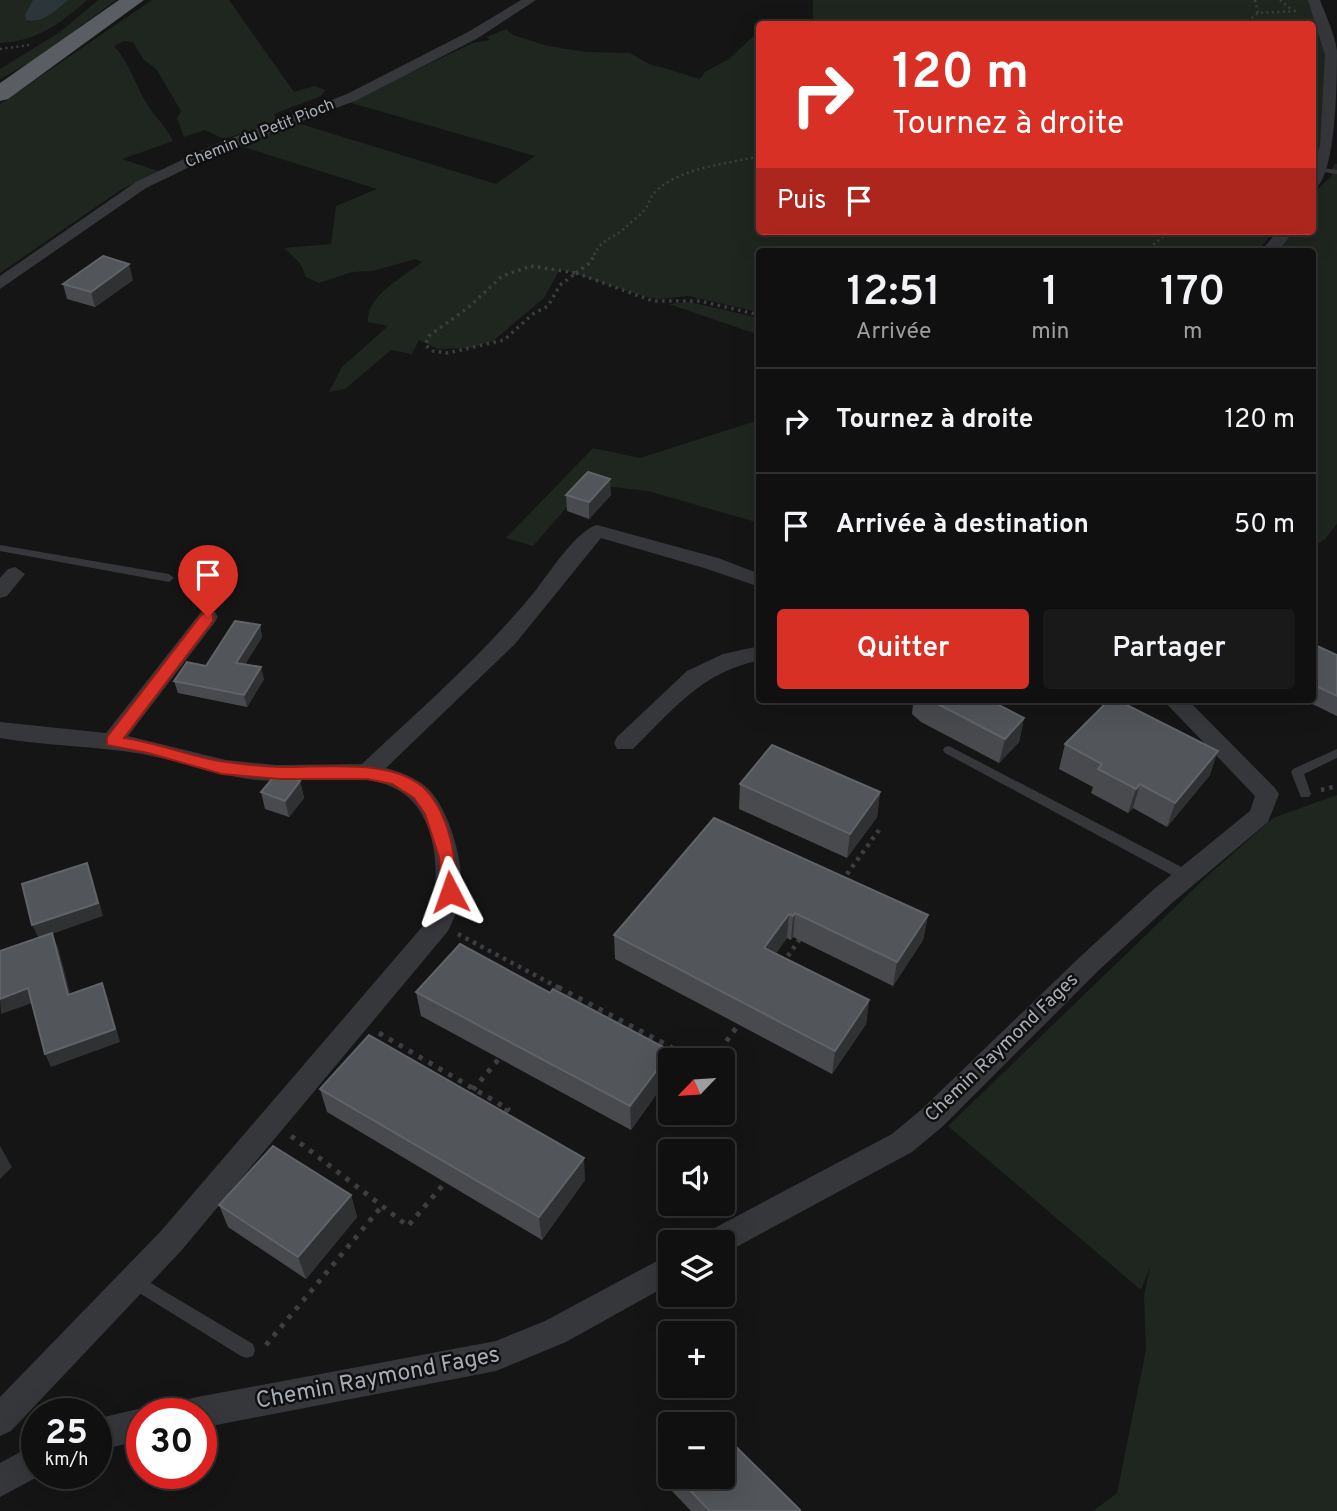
<!DOCTYPE html>
<html lang="fr">
<meta charset="utf-8">
<style>
body{margin:0;font-family:Overpass,sans-serif;background:#191919;color:#f1f3f6;height:100vh;display:flex;flex-direction:column;font-size:26px;white-space:nowrap}
*{box-sizing:border-box;margin:0}
p{font-size:23px;color:#9c9d9f}
.icon{flex:none;width:38px;height:38px;fill:none;stroke:currentColor;stroke-width:2;stroke-linecap:round;stroke-linejoin:round}
.map{position:relative;flex:1;overflow:hidden}
.drawer{position:absolute;left:756px;top:248px;width:560px;height:455px;display:flex;flex-direction:column;background:#101010;border-radius:7px;box-shadow:0 7px 28px #0002,0 0 0 2px #303030}
.drawer>*{flex:none}
.top-card{position:absolute;left:756px;top:21px;width:560px;height:214px;border-radius:7px;box-shadow:0 7px 28px #0002,0 0 0 2px #303030;background:#d93025;color:#fff;overflow:hidden}
.needle{width:46px;rotate:245deg}
.controls{position:absolute;left:658px;top:1048px;display:grid;gap:14px}
.controls a{display:grid;place-items:center;width:77px;height:77px;border-radius:7px;background:#101010;box-shadow:0 7px 28px #0002,0 0 0 2px #303030;font-size:35px}
.speed{position:absolute;left:21px;top:1398px;display:flex;gap:14px;font-size:35px;font-weight:700;text-align:center}
.speed>*{display:grid;place-content:center;width:91px;height:91px;border-radius:50%;background:#101010;box-shadow:0 7px 28px #0002,0 0 0 2px #303030;line-height:1}
.speed small{font-size:18px;font-weight:400}
.speed .limit{border:10px solid #d22;background:#fff;color:#111}
.pin{position:absolute;display:grid;place-items:center;width:60px;height:60px;color:#fff;margin:-72px -30px;border-radius:50% 50% 50% 0;rotate:-45deg;box-shadow:0 0 7px #0007}
.pin .icon{rotate:45deg}
.me{position:absolute;width:77px;margin:-38px;rotate:356deg;stroke-linejoin:round;filter:drop-shadow(0 0 5px #0008)}
.turn{display:flex;align-items:center;gap:24px;height:147px;padding:0 21px;font-size:32px}
.turn .icon{width:91px;height:91px;stroke-width:2.5}
.turn b{display:block;font-size:49px;line-height:60px}
.then{display:flex;align-items:center;height:66px;padding:0 21px;background:#0003;gap:14px;font-size:26px}
.eta{display:flex;justify-content:space-evenly;align-items:center;height:119px;text-align:center}
.eta b{font-size:42px;font-weight:600;line-height:49px}
.primary-button{display:flex;gap:14px;margin-top:auto;padding:14px 21px}
.primary-button a{flex:1;height:80px;border-radius:7px;background:#d93025;color:#fff;font-size:28px;font-weight:600;line-height:80px;text-align:center}
.primary-button a+a{background:#191919;color:#f1f3f6}
ul{padding:0;list-style:none}
li{display:flex;align-items:center;gap:21px;height:105px;padding:0 21px;border-top:2px solid #303030}
li div{flex:1}
li b{display:block;font-size:26px}
li em{font-style:normal}
.map>svg:first-child{display:block}
.green{fill:#1f261f}
.water{fill:#2b353a}
.lines{fill:none;stroke-linecap:round;stroke-linejoin:round}
.path-far3{stroke:#3c3e42;stroke-width:2.5;stroke-dasharray:2 3.5;stroke-linecap:butt}
.path-far2{stroke:#3c3e42;stroke-width:3.5;stroke-dasharray:2.5 4.5;stroke-linecap:butt}
.path-far1{stroke:#3c3e42;stroke-width:4.5;stroke-dasharray:3.5 5;stroke-linecap:butt}
.path{stroke:#3c3e42;stroke-width:5;stroke-dasharray:4.5 7;stroke-linecap:butt}
.service{fill:#36373b;fill-rule:evenodd}
.minor{fill:#36373b;fill-rule:evenodd}
.trunk{fill:#5a5e63;fill-rule:evenodd}
.wall{fill:#484a4e}
.shaded-wall{fill:#2f3133}
.building{fill:#525559;stroke:#606368;stroke-width:2}
.route{fill:#d93025;stroke:#8d1f18;stroke-width:2}
.labels{text-anchor:middle;dominant-baseline:central;stroke-width:5;stroke-linejoin:round;paint-order:stroke}
.far-street-label{font-size:16px;fill:#a7adb6;stroke:#101011}
.street-label{font-size:19px;fill:#a7adb6;stroke:#101011}
.near-street-label{font-size:23px;fill:#a7adb6;stroke:#101011}
</style>
<div class="map">
<svg width="1337" height="1511" viewBox="0 0 1337 1511">
<rect width="100%" height="100%" fill="#151516"/>
<!-- green -->
<path class="green" d="M0,0H87C62,23 35,42 0,43Z
M98,0H116L36,59L0,79V69L60,32Z
M152,0H229L294,92L314,86L325,90L321,96L274,114L278,122L224,139L205,130L184,137L177,118L181,111L157,70L143,59L133,42L124,41L114,46C130,63 135,85 147,104C155,117 166,126 173,141L122,159L161,172L122,189L0,273V104Z
M813,0H1310L1327,59L1321,145L1313,162L1312,24H1220L1215,19L1209,24H813Z
M506,29L513,35L548,46L586,52L630,53L647,63L700,79L705,72L729,59L759,31L760,231H1274L1257,252H760L759,312L688,296L658,299L643,296L560,269L544,298L493,341L470,348L438,349L419,340L412,354L391,350L345,389L329,392L342,367L388,326L368,322C366,295 404,277 422,262L416,259L372,271L352,272L319,283L306,277L300,263L284,248L331,244L336,206L377,189L237,145L294,122L496,184L535,156L348,102L473,43L490,40L487,37Z
M1334,164H1337V524L1325,539L1313,547L1312,252H1272L1290,231H1312L1313,193L1331,177Z
M690,302L759,318V335L669,304Z
M759,420V523L648,491L587,484L533,546L506,538L593,448L640,458Z
M1337,795V1511H1093L1117,1493L1146,1350L1144,1296L1150,1267L1141,1290L948,1126L1204,879L1273,818Z"/>
<!-- water -->
<path class="water" d="M33,0H68C56,10 43,24 26,20L25,15Z"/>
<g class="lines">
<!-- path-far3 -->
<path class="path-far3" d="M1255,0L1258,13
M1280,0L1291,9
M1214,24L1249,20L1258,13L1298,11
M0,49L29,45
M1145,252L1169,231
M594,255C600,240 614,238 626,227C632,221 641,215 646,208C650,202 650,196 657,190C683,167 727,164 760,156"/>
<!-- path-far2 -->
<path class="path-far2" d="M531,266L576,273L560,285L548,306L533,314L504,340L448,353L433,351L425,345L429,336L470,306L502,276Z
M576,273L653,301H700L760,315
M576,273L591,262L595,253"/>
<!-- path-far1 -->
<path class="path-far1" d="M1321,790L1337,786
M842,881L879,830
M458,934L561,989
M783,963L802,936"/>
<!-- path -->
<path class="path" d="M558,987L695,1060
M379,1033L508,1109L501,1117
M713,1060L741,1021
M473,1090L502,1055
M291,1136L408,1226L448,1179
M266,1345L382,1206"/>
<!-- service -->
<path class="service" d="M1316,167L1337,170V174L1316,171Z
M0,545L169,574L174,578L169,582L0,551Z
M949,746L1193,873L1195,877L1193,881H1183L945,753L943,750L945,747Z
M1337,749V758L1304,774L1311,794L1309,797H1301L1291,772L1293,769Z
M134,1273L253,1344L255,1350L253,1356L247,1358L241,1356L128,1286L126,1281L128,1276Z"/>
<!-- minor -->
<path class="minor" d="M521,0H536L478,38L357,100L221,152L146,188L0,289V276L136,182L211,146L347,94L468,32Z
M1308,0H1320C1326,16 1335,35 1337,51C1337,75 1337,183 1312,190V165L1320,146L1325,55Z
M1278,231H1294L1277,252H1260Z
M597,525L718,558L760,574V587L704,568L601,538L515,644L386,768C400,772 414,777 425,786C448,804 464,862 461,890C460,904 454,919 448,931L181,1251L11,1431L0,1436V1397L161,1231L428,920C442,881 439,813 398,790C358,767 300,784 256,780C214,775 182,761 142,754C95,746 47,746 0,738V722L106,733L201,612H215L218,617L215,622L128,736L226,760L277,765L362,764C422,708 484,654 536,590C549,573 577,530 597,525Z
M15,567L25,574L7,596L0,598V578L8,569Z
M760,646V660C700,673 674,709 633,749H617L614,743L617,737L687,671L723,654Z
M1163,700H1188L1275,788L1279,794L1268,822L1172,903L1099,970L942,1127L912,1152L727,1252L723,1253V1242H703L707,1232L892,1134L922,1109L1081,956L1154,889L1250,811L1255,796Z
M670,1254V1284L566,1342L496,1371L201,1428V1414H176L181,1403L192,1398L496,1341L545,1321Z
M142,1408L154,1414H142V1440L96,1451V1419Z
M37,1443V1474H43L0,1497V1463Z"/>
<!-- trunk -->
<path class="trunk" d="M119,0H144L8,99L0,101V83Z"/>
</g>
<!-- wall -->
<path class="wall" d="M133,280L95,307L67,299L63,284Z
M566,495H611L589,519L567,511Z
M260,625L262,637L245,664L264,679L247,707L178,693L174,681L206,666Z
M1312,652L1337,655V716L1304,700H1312Z
M912,700H996L993,702L1024,718L1019,742L999,763L921,722L912,714L913,704L911,703Z
M1065,744L1210,775L1167,827L1133,808L1128,813L1091,793L1093,787L1059,769Z
M300,781L304,798L289,817L265,809L261,792Z
M740,784L880,792L877,817L847,858L739,809Z
M714,818L928,915L923,940L893,986L793,937L791,940L787,938L776,953L869,1000L866,1024L832,1074L615,959L614,935Z
M416,992L550,993L671,1051L670,1075L631,1130L421,1016Z
M320,1089L585,1180L542,1240L327,1112Z
M351,1195L357,1217L306,1279L228,1227L219,1205Z
M670,1466V1477H723L800,1511H691L668,1487V1468Z"/>
<!-- shaded-wall -->
<path class="shaded-wall" d="M129,264L133,280L95,307L91,292Z
M610,479L611,495L589,519V502Z
M260,625L262,637L239,675L236,663Z
M261,667L264,679L247,707L244,695Z
M1024,718L1019,742L999,763L1005,739Z
M1218,751L1210,775L1167,827L1175,803Z
M300,781L304,798L289,817L285,801Z
M1140,784L1133,808L1128,813L1136,789Z
M880,792L877,817L847,858L850,834Z
M87,863L92,876L103,916L52,934L58,947L74,1008L32,925Z
M795,913L793,937L791,940L793,916Z
M789,914L787,938L762,972L764,948Z
M928,915L923,940L893,986L897,962Z
M102,983L107,996L120,1042L51,1067L45,1054Z
M28,988L35,1002L1,1014L0,999Z
M869,1000L866,1024L832,1074L835,1051Z
M671,1051L670,1075L631,1130L630,1106Z
M0,1146L12,1167L0,1179Z
M584,1158L585,1180L542,1240L539,1217Z
M351,1195L357,1217L306,1279L298,1257Z"/>
<!-- building -->
<path class="building" d="M103,256L129,264L91,292L63,284Z
M588,472L610,479L589,502L566,495Z
M235,621L260,625L236,663L261,667L244,695L174,681L187,662L206,666Z
M1317,646L1337,655V696L1312,684V652Z
M930,700H989L1024,718L1005,739Z
M1109,700H1117L1218,751L1175,803L1140,784L1136,789L1098,769L1102,764L1065,744Z
M772,745L880,792L850,834L740,784Z
M277,773L300,781L285,801L261,792Z
M714,818L928,915L897,962L795,913L793,916L789,914L764,948L869,1000L835,1051L614,935Z
M87,863L98,903L32,925L22,884Z
M52,933L68,995L102,983L115,1029L45,1054L28,988L0,999V951Z
M460,944L550,993L553,989L671,1051L630,1106L416,992Z
M369,1035L584,1158L539,1217L320,1089Z
M273,1146L351,1195L298,1257L219,1205Z
M723,1434L800,1510V1511H710L677,1477H723Z"/>
<!-- route -->
<path class="route" d="M208,613L213,614V621L124,738C161,743 197,760 234,763C250,765 266,767 282,767C323,768 396,757 427,791C451,818 455,858 458,892L456,897L450,899L441,892L439,857L425,814L414,798L392,784L367,779H280L222,774L148,753L107,745V737L202,614Z"/>
<g class="labels">
<!-- far-street labels -->
<g class="far-street-label">
<text transform="translate(260 134) rotate(-22)">Chemin du Petit Pioch</text>
</g>
<!-- street labels -->
<g class="street-label">
<text transform="translate(1002 1048) rotate(-44)">Chemin Raymond Fages</text>
</g>
<!-- near-street labels -->
<g class="near-street-label">
<text transform="translate(378 1379) rotate(-11)">Chemin Raymond Fages</text>
</g>
</g>
</svg>
<div class="controls">
<a><svg class="needle" viewBox="-14 -14 28 28"><path d="M0-13l5 13h-10z" fill="#e53935"/><path d="M0 13l5-13h-10z" fill="#9c9d9f"/></svg></a>
<a><svg class="icon" aria-label="sound" viewBox="0 0 24 24"><path d="M4 9h4l5-4v14l-5-4H4zM17 9q2 3 0 6"/></svg></a>
<a><svg class="icon" aria-label="layers" viewBox="0 0 24 24"><path d="M12 4l9 5-9 5-9-5zM3 14l9 5 9-5"/></svg></a>
<a>+</a>
<a>−</a>
</div>
<div class="speed"><div>25<small>km/h</small></div><div class="limit">30</div></div>
<div class="pin" style="left:208px;top:617px;background:#d93025"><svg class="icon" aria-label="arrive" viewBox="0 0 24 24"><path d="M6 21V4h12l-3 4 3 4H6"/></svg></div>
<svg class="me" style="left:450px;top:892px" viewBox="-20 -20 40 40"><path d="M0-17L14 15 0 8-14 15z" fill="#d93025" stroke="#fff" stroke-width="4"/></svg>
<div class="top-card">
<div class="turn"><svg class="icon" aria-label="right" viewBox="0 0 24 24"><path d="M7 20v-9h11M14 6l5 5-5 5"/></svg><div><b>120 m</b>Tournez à droite</div></div>
<div class="then">Puis<svg class="icon" aria-label="arrive" viewBox="0 0 24 24"><path d="M6 21V4h12l-3 4 3 4H6"/></svg></div>
</div>
<section class="drawer">
<div class="eta">
<div><b>12:51</b><p>Arrivée</p></div>
<div><b>1</b><p>min</p></div>
<div><b>170</b><p>m</p></div>
</div>
<ul>
<li><svg class="icon" aria-label="right" viewBox="0 0 24 24"><path d="M7 20v-9h11M14 6l5 5-5 5"/></svg><div><b>Tournez à droite</b></div><em>120 m</em></li>
<li><svg class="icon" aria-label="arrive" viewBox="0 0 24 24"><path d="M6 21V4h12l-3 4 3 4H6"/></svg><div><b>Arrivée à destination</b></div><em>50 m</em></li>
</ul>
<div class="primary-button"><a>Quitter</a><a>Partager</a></div>
</section>
</div>
